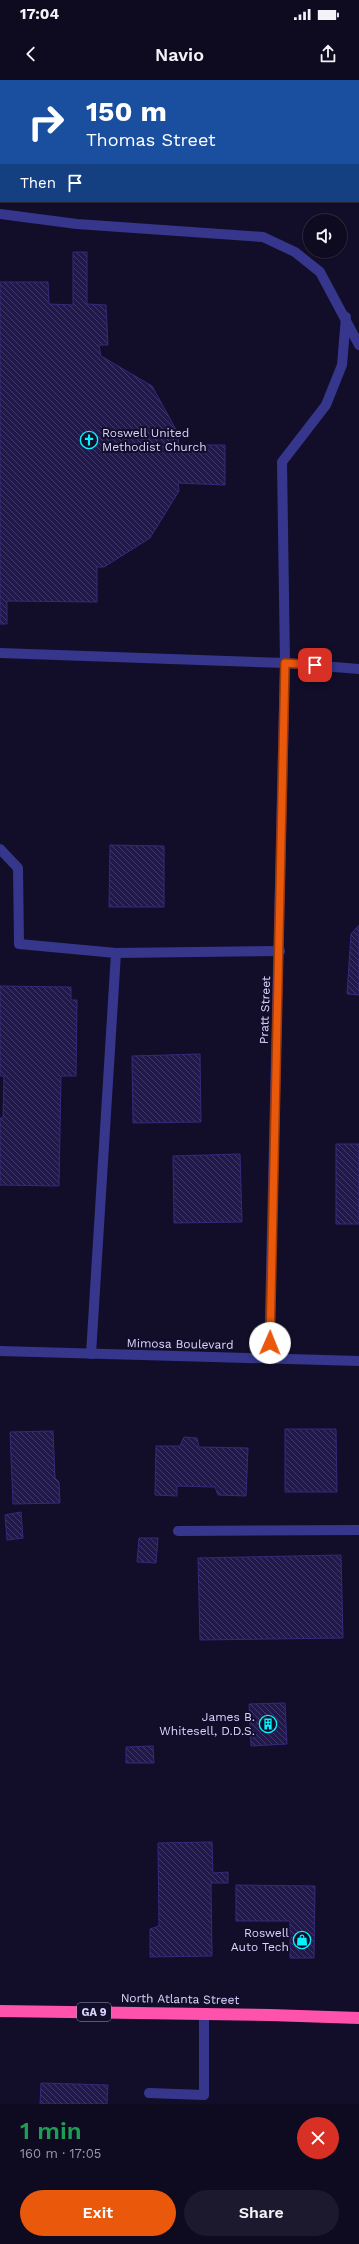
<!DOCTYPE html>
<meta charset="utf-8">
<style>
body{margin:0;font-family:"Work Sans",sans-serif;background:#1c182d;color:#f1f3f6;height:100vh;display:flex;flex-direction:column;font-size:15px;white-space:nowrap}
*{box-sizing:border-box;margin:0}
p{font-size:13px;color:#9b9aa5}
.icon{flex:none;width:22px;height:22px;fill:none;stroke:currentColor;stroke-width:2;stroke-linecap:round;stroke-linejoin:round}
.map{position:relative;height:2024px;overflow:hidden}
.details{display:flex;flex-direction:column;background:#0e0a20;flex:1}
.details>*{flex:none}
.banner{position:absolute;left:0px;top:0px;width:359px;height:122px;box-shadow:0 1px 3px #0004,0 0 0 1px #2e2b3e;background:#1a4fa0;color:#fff;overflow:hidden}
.fabs{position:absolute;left:303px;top:134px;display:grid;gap:8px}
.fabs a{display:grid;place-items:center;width:44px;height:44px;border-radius:50%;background:#0e0a20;box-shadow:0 1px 3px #0004,0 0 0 1px #2e2b3e;font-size:20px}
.pin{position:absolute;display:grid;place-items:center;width:34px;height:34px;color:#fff;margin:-17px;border-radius:8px;box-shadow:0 2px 6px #0006}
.me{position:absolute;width:44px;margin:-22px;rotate:1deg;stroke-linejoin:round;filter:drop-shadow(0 0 3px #0008)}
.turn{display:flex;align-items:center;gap:14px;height:84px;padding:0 20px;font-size:18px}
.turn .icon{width:52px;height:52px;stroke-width:2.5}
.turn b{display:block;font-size:28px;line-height:34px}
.then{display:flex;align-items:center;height:38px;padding:0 20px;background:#0003;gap:8px;font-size:15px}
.round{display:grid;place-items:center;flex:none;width:42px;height:42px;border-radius:21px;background:#1c182d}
.overview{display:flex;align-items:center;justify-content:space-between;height:68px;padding:0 20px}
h1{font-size:24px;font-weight:600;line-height:30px;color:#1e9e55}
.primary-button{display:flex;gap:8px;margin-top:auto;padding:8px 20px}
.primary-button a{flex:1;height:46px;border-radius:24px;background:#ea580c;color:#fff;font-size:16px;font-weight:600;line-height:46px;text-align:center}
.primary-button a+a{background:#1c182d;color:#f1f3f6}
.status{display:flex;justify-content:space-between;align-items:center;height:28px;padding:0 20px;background:#0e0a20;direction:ltr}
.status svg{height:11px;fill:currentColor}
header{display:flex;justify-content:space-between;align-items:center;height:52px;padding:0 20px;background:#0e0a20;font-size:18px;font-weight:600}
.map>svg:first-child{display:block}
.building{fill:url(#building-back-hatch);stroke:#35297a}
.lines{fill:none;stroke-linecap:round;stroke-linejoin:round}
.lane{stroke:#36378c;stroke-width:10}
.street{stroke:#36378c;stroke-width:10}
.highway{stroke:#ff52ad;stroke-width:12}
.route-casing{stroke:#983908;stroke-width:10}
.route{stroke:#ea580c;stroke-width:7}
.labels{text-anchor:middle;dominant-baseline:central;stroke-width:4;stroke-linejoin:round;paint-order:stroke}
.shield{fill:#120e2a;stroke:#9e9bbf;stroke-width:1}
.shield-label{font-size:11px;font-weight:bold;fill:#dad7ff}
.poi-label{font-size:12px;fill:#dad7ff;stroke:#120e2a;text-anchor:end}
.street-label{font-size:12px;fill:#dad7ff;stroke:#120e2a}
</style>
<div class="status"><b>17:04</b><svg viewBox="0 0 49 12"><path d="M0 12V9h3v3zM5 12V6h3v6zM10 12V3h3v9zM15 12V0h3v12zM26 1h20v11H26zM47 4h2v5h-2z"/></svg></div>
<header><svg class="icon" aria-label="back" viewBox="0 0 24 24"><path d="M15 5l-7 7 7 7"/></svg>Navio<svg class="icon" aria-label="share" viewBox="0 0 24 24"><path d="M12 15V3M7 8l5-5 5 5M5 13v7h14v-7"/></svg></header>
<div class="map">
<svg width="359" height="2024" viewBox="0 0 359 2024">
<defs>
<pattern id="building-back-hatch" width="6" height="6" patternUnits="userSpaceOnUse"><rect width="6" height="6" fill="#21194c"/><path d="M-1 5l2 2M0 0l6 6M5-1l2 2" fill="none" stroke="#413a67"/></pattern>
</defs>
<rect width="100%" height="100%" fill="#120e2a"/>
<!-- building -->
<path class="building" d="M37,0H133V1H37Z
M167,0H227L167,1Z
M269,0H318L317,1Z
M73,172H87V224L106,225L108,265H99L101,276L152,306L179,355L178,365H225V405L178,403L179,411L150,458L104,487H97V522L7,521V544H0V202H48L49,224L73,225Z
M110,765L164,766V827H109Z
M359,845V915L347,914L351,854Z
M0,906L71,907V920H77L76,996H61L59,1106L0,1105V1038H3L4,996H0Z
M200,974L201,1042L133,1043L132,976Z
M336,1064H359V1144H336Z
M240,1074L242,1142L174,1143L173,1076Z
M285,1349H336L337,1412H285Z
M53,1351L55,1398L59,1402L60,1423L13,1424L10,1352Z
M184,1357L197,1358L199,1367L248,1368L246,1416L218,1415L215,1407L177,1406V1416L155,1415L156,1366H180Z
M21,1432L23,1458L7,1460L5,1435Z
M139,1458H158L156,1483L137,1482Z
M341,1475L343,1558L200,1560L198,1478Z
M285,1623L287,1664L251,1666L249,1624Z
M153,1666L154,1683H126V1667Z
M212,1762L213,1793L228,1792V1803H211L212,1876L150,1877V1849L159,1846L158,1763Z
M236,1805L315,1806L314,1878H290V1841H236Z
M41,2003L108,2005L107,2024H40Z"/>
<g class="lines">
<!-- lane -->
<path class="lane" d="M0,134L77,144L263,157L295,172L320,192L359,265
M0,573L285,583L282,382L326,325L342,285L346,237
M0,769L18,788L19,864L116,873L91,1274
M116,873L280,871
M178,1451L359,1450
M149,2013L204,2015V1934"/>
<!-- street -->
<path class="street" d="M0,1271L359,1281
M269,1279L285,583L359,589"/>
<!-- highway -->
<path class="highway" d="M0,1931L270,1935L359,1938"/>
</g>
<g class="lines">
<defs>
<path id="route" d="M270,1263L285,583L315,585"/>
</defs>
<!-- route casing -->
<use href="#route" class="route-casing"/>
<!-- route -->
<use href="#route" class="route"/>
</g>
<!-- icons -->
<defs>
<symbol id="church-ring" viewBox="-11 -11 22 22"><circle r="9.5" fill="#120e2a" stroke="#03f2ff" stroke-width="1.5"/><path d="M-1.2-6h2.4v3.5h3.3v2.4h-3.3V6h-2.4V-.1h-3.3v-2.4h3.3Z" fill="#03f2ff"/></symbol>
<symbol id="building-ring" viewBox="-11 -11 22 22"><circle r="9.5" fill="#120e2a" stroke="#03f2ff" stroke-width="1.5"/><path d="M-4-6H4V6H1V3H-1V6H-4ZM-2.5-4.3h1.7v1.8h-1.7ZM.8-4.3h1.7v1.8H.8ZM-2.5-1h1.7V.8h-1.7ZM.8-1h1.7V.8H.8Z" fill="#03f2ff"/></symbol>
<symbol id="shop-ring" viewBox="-11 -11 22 22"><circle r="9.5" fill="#120e2a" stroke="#03f2ff" stroke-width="1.5"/><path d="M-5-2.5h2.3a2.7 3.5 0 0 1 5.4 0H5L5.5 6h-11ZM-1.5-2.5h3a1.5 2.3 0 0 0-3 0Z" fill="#03f2ff"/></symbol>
</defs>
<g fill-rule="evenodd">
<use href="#church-ring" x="79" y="350" width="20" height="20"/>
<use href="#building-ring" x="258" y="1634" width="20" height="20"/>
<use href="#shop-ring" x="292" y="1850" width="20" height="20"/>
</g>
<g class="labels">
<!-- shield labels -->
<rect class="shield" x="77" y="1923" width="34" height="18" rx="3"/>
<g class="shield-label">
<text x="94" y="1932">GA 9</text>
</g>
<!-- poi labels -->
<g class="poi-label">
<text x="102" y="353" text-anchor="start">Roswell United<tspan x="102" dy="14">Methodist Church</tspan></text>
<text x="255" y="1637">James B.<tspan x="255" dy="14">Whitesell, D.D.S.</tspan></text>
<text x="289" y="1853">Roswell<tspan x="289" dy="14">Auto Tech</tspan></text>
</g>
<!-- street labels -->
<g class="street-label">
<text transform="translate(265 930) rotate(-88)">Pratt Street</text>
<text transform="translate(180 1264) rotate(1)">Mimosa Boulevard</text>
<text transform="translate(180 1919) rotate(1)">North Atlanta Street</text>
</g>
</g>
</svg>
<div class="fabs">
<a><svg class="icon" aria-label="sound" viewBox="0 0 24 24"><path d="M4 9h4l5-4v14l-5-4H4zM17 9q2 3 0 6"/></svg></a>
</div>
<div class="pin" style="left:315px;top:585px;background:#d93025"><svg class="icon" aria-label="arrive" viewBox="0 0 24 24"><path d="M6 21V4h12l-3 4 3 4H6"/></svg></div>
<svg class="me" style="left:270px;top:1263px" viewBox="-20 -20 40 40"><circle r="19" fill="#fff"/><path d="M0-13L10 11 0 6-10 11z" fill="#ea580c"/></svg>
<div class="banner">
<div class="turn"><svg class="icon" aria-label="right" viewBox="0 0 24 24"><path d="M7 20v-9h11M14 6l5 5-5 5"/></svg><div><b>150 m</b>Thomas Street</div></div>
<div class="then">Then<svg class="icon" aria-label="arrive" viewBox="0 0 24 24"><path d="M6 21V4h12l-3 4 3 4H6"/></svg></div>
</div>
</div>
<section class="details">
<div class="overview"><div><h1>1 min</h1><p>160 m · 17:05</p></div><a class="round" style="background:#d93025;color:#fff"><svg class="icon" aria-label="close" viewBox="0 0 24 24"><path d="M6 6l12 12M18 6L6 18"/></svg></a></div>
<div class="primary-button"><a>Exit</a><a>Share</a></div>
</section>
